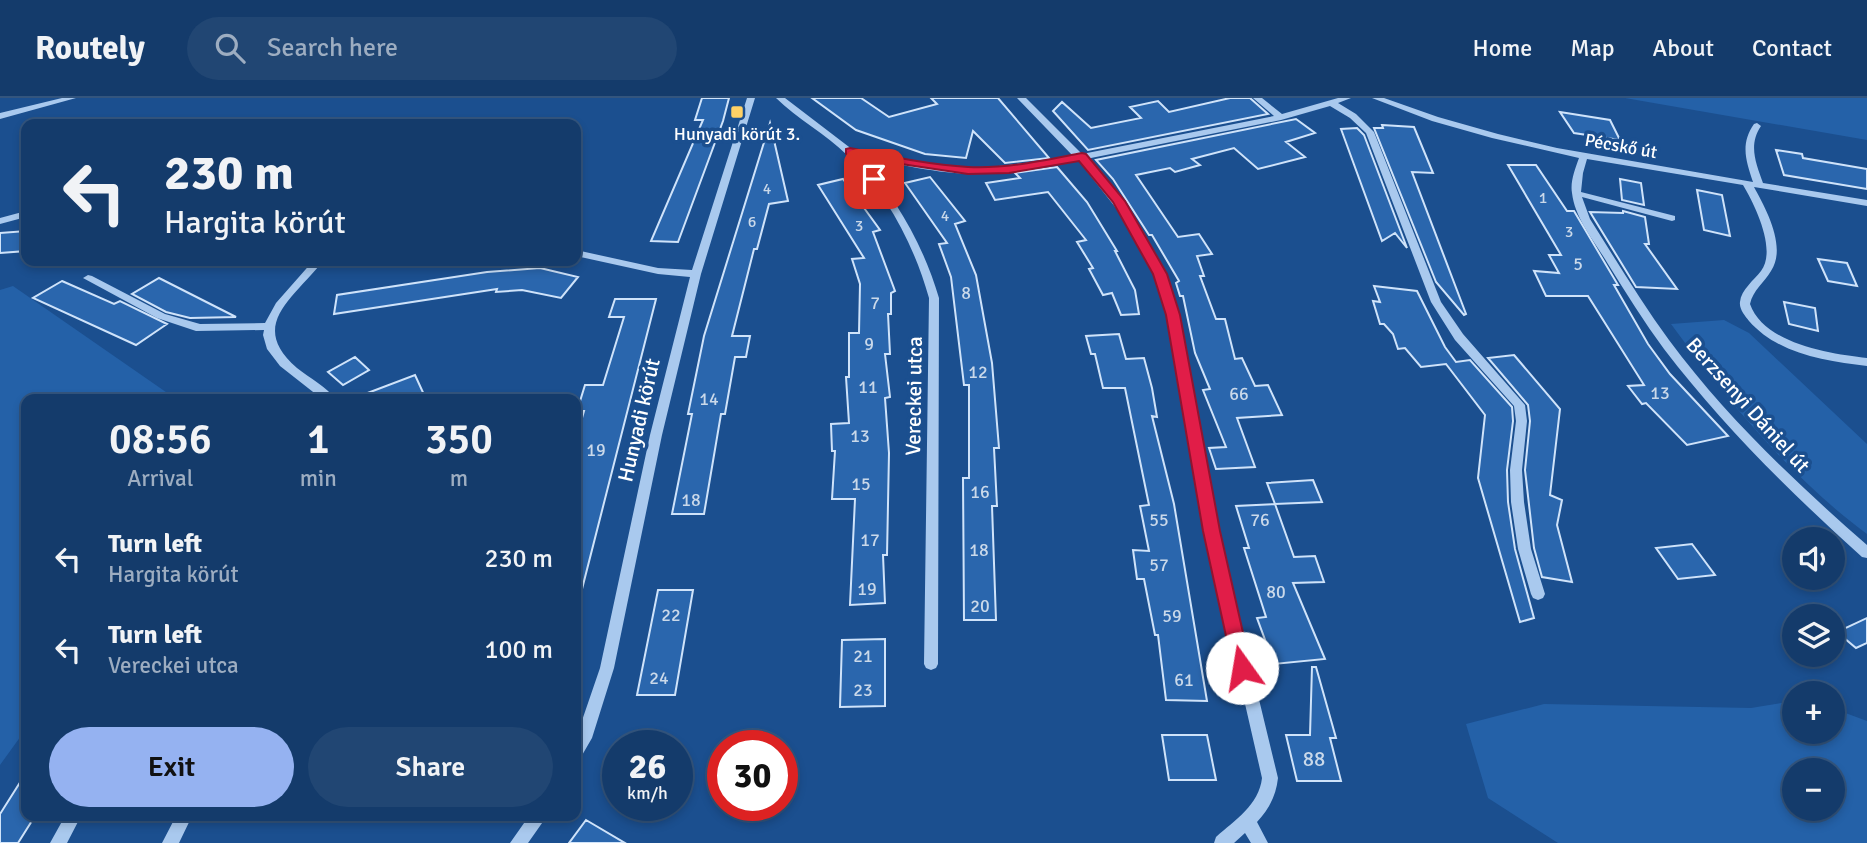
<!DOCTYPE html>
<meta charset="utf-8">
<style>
body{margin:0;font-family:Signika,sans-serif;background:#214673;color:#f1f3f6;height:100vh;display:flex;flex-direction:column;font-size:26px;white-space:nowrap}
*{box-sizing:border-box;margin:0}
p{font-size:23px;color:#9dadc1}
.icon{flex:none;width:38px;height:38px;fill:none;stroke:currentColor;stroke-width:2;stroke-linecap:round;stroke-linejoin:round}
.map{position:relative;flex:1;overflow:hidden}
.details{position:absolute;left:21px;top:296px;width:560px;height:427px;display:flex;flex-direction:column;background:#143b6b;border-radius:14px;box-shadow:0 4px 10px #0003,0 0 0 2px #33557e}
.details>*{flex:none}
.hud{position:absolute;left:21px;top:21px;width:560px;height:147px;border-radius:14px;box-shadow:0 4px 10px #0003,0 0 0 2px #33557e;background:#143b6b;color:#f1f3f6;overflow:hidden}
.tools{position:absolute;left:1782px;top:429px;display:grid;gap:14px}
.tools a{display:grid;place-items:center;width:63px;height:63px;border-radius:50%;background:#143b6b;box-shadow:0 4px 10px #0003,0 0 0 2px #33557e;font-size:35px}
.speed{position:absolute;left:602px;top:632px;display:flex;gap:14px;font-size:35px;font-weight:700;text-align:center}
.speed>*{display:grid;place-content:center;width:91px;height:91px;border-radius:50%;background:#143b6b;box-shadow:0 4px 10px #0003,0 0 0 2px #33557e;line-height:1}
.speed small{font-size:18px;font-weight:400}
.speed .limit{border:10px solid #d22;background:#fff;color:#111}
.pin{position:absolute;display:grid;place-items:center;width:60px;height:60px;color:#fff;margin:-30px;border-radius:14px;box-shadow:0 4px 10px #0006}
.me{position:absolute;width:77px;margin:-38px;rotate:347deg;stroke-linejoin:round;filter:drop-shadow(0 0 5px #0008)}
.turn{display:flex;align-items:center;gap:24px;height:147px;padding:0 28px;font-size:32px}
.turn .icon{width:91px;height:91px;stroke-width:2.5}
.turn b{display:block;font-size:49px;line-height:60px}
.eta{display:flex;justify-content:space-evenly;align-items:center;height:119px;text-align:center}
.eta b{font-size:42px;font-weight:600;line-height:49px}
.button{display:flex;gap:14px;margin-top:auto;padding:14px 28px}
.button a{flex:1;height:80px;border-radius:42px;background:#95b2f1;color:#111;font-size:28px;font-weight:600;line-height:80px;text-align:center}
.button a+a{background:#214673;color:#f1f3f6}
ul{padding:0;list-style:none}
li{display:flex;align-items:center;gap:21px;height:91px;padding:0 28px}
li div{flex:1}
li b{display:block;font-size:26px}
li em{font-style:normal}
header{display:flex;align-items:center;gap:42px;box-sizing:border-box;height:98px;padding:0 35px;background:#143b6b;border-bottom:2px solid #33557e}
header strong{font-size:33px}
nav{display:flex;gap:38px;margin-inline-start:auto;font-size:24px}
.search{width:490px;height:63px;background:#214673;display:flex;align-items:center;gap:18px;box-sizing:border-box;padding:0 24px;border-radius:38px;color:#9dadc1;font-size:26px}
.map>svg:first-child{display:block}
.green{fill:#2461a8;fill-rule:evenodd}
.building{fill:#2a66ad;stroke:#cfe3fa;stroke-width:2}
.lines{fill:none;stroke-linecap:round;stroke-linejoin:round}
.minor{fill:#a9c9ee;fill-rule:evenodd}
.route{fill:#e11d48;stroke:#92132f;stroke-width:2}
.poi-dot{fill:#ffd166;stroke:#1b4f8f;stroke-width:2.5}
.labels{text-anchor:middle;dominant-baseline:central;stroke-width:7;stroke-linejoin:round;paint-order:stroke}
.far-number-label{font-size:16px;fill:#cad9ea}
.far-poi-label{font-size:18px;fill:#fff;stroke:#1b4f8f}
.far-street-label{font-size:18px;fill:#fff;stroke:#1b4f8f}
.number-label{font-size:18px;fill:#cad9ea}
.street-label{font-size:21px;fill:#fff;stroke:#1b4f8f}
.near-number-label{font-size:21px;fill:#cad9ea}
</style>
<header>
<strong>Routely</strong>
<div class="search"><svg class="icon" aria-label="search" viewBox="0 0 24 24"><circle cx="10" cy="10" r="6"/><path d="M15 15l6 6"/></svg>Search here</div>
<nav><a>Home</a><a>Map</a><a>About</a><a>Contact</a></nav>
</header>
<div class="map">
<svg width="1867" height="745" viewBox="0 0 1867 745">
<rect width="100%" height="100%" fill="#1b4f8f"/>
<!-- green -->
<path class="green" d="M1625,0H1867V42Z
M13,188L176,301H26V631L0,667V192Z
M1724,222L1749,235L1867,346V436C1792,381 1726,301 1671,226Z
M1794,603V634H1832V610L1867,623V745H1558L1488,700L1466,626L1544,606L1751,610ZM1794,672H1832V710H1794Z"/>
<!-- building -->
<path class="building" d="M702,0H729L723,23L678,144L651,143L703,22H695Z
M812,0H861L889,19L937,6L931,0H998L1049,60L1005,65L973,33L966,60L925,56L856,32Z
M1230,0H1250L1268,16L1088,52L1053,13L1062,4L1091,30L1141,20L1130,9L1158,3L1169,14Z
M1560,14L1610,22L1620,42L1574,35Z
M1296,21L1315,35L1286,44L1305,59L1258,71L1234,50L1192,61L1200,67L1175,74L1170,70L1136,77L1178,139L1199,136L1212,156L1197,158L1204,178H1200L1216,221H1225L1235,261L1242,260L1255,288L1268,287L1282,317L1237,320L1255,369L1216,371L1209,350L1226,349L1203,292L1210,291L1195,255L1183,198H1180L1176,185L1179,183L1152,137H1149L1113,81L1096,62Z
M770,25L788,103L769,106L757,151H754L732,238H750L746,259H735L725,316H721L704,416H672L692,316H688L704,238Z
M1382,27L1414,29L1433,75L1412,74L1466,216L1464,217L1436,184L1374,30H1383Z
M1357,30L1364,37L1407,150L1395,135L1382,143L1341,31Z
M1776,52L1802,56L1803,60L1867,71V91L1784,77Z
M1508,67H1536L1567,113H1574L1618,187H1614L1648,246L1670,276L1728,338L1687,347L1646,305L1642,306L1628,288L1644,287L1588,198H1546L1534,173L1559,175L1549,157H1561Z
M1057,69L1087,104L1117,153H1115L1135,192L1139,216L1121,217L1112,195L1103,197L1089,171L1093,170L1077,144L1086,142L1048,94L995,102L986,85L1020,80L1015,75Z
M930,79L965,123L955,126L976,177L992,265L999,350H994L997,408H992L996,522H964L963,380H969V287H964L951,179L939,146L947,145L905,85Z
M843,81L880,132L873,134L895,193L891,195V216H888L890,256H885L890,299L885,300L889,355L887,457H883L885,505L850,507L855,401H832L835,353H832L831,326L849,325L846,279H849V235H859L860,186L852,161L864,160L818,87Z
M1620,81L1641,85L1644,107L1622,102Z
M1697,92L1722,97L1730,138L1704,132Z
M1623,113L1645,119L1649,146H1645L1677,191L1636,189L1590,114L1623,115Z
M26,133V153L0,155V135Z
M1818,161L1847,165L1857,188L1828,183Z
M540,170L578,179L561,200L522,192L496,194L497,191L334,216L337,197L487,174Z
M159,180L236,219L190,220L166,214L132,196Z
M62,183L114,206L120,203L167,226L136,247L33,200Z
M1374,188L1417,193L1445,249L1456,264L1470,262L1512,309L1513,323L1507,372L1508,404L1515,451L1534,520L1520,524L1478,380L1485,317L1446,266L1421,269L1405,250L1398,251L1393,236L1384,226H1380L1373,203L1380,204Z
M615,201H656L582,491L576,490V341L584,313H577L585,287H603L624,219H609Z
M1784,204L1815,210L1818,233L1789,226Z
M1119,236L1126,261L1144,260L1152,290L1157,319L1152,318L1174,406L1207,603L1166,602L1158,537H1155L1144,481H1137L1133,452L1149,453L1140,408L1149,407L1125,290H1103L1095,256H1091L1086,238Z
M1514,257L1560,311L1550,397L1562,402L1557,427L1572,484L1542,479L1534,450L1525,372L1530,323L1528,307L1488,260Z
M355,259L369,272L343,287L328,274Z
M415,277L426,301H357V299Z
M1313,382L1322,404L1275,406L1267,385Z
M1275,406L1294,459L1315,458L1324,484L1293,485L1325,561L1274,566L1257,520L1266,519L1244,450H1249L1236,408Z
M1692,446L1715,477L1678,481L1656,450Z
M658,492H693L675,597H637Z
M1867,520V545L1856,550L1837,534Z
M885,541V608L840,609L842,542Z
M1312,569H1316L1336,640H1330L1341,683H1297L1286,637H1310Z
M1162,637H1207L1216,682H1169Z
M26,675V718H35L18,745H0V716Z
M586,722L625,745H569Z"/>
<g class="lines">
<!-- minor -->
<path class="minor" d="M62,0H76L0,21V15Z
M747,0H755L701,176L662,337L614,570L592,640L581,659L576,661V640L600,570L650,337L690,179L658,176L576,158V152L658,170L692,172Z
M776,0H785L853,52L916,64L980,70L1045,63L1073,58L1017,0H1026L1082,56L1274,18L1253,0H1262L1282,16L1338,0H1351L1338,5L1356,16L1374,34L1441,204L1463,236L1525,307L1527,323L1522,372L1524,404L1531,451L1545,496L1543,500L1538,502L1533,500L1531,496L1518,451L1511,404L1510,372L1516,323L1514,308L1455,242L1431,204L1366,35L1350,20L1330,8L1281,22L1086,61L1136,124L1164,173L1172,194L1184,240L1203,359L1220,440L1278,680C1276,698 1269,711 1257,724L1268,745H1251L1245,735L1234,745H1214L1216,739C1235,722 1259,707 1262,680L1207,440L1191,359L1173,240L1162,194L1154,173L1127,124L1078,62C1046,68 1014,74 981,76C943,77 897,66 859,58C896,100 923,146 939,200L938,566L936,570L931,572L926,570L924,566L929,200C914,147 887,95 847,57C826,36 797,21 776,0Z
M1372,0H1384L1438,19L1498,36L1557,50L1753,84C1746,63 1740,46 1754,26L1757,25L1761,28C1748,47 1756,65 1763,85L1867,102V108L1754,89C1766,111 1787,149 1771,173C1764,185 1753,192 1750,206C1764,246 1831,256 1867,260V268C1825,263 1778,256 1749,223C1745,218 1739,211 1740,204C1741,192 1754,182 1761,173C1777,152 1755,107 1743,87L1587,61L1583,75L1581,94L1675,118V122L1672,123L1582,99L1590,121C1616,162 1641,204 1669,242C1726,319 1796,385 1867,447V460L1862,459C1791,395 1722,327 1664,251C1644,224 1626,195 1608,166C1595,144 1575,121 1572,95C1570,84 1575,71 1579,60L1492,40L1432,23Z
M26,113V119L0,126V120Z
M313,163H323C294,200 247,227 297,270C310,280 326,289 336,301H322L280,268L267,251L263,237L264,232L196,233L157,220L83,180L88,177L92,178L165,216L200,226L265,225L276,205Z
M65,718H81L67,745H50Z
M176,718H192L179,745H162Z
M529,718H547L528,745H510Z"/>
</g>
<!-- route -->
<path class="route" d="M850,50C889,58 929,67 968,69C1007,71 1045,62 1082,55L1086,56L1125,103L1167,176L1180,217L1220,433L1251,570L1249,576L1242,578L1236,576L1233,570L1203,433L1166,217L1153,176L1113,104L1079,63L1009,75L968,76L861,60L880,81L874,85L870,84L846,56V51Z"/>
<!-- markers -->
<rect class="poi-dot" x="730" y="7" width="14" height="14" rx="3.5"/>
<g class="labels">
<!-- far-number labels -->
<g class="far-number-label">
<text x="767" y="91">4</text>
<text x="1543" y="100">1</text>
<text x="945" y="118">4</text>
<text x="752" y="124">6</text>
<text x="859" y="128">3</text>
<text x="1569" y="134">3</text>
</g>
<!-- far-poi labels -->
<g class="far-poi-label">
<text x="737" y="36">Hunyadi körút 3.</text>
</g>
<!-- far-street labels -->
<g class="far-street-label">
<text transform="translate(1621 48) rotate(10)">Pécskő út</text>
</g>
<!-- number labels -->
<g class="number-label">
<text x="1578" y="166">5</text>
<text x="966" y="195">8</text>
<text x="875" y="205">7</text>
<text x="869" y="246">9</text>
<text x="978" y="274">12</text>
<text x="868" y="289">11</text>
<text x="1660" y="295">13</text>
<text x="1239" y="296">66</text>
<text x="709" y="301">14</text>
<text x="860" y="338">13</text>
<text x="596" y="352">19</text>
<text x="861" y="386">15</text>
<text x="980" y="394">16</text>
<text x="691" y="402">18</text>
<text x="1159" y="422">55</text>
<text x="1260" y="422">76</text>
<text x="870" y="442">17</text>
<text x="979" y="452">18</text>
<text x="1159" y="467">57</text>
<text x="867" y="491">19</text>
<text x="1276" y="494">80</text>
<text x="980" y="508">20</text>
<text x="671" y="517">22</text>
<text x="1172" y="518">59</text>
<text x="863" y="558">21</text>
<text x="659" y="580">24</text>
<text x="1184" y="582">61</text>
<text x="863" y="592">23</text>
</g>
<!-- street labels -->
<g class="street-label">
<text transform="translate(914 298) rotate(-89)">Vereckei utca</text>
<text transform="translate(1748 307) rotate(48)">Berzsenyi Dániel út</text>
<text transform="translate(639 322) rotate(-77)">Hunyadi körút</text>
</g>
<!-- near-number labels -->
<g class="near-number-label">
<text x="1314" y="661">88</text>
</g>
</g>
</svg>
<div class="tools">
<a><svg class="icon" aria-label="sound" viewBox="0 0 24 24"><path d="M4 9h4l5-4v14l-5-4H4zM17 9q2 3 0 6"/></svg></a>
<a><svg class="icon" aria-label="layers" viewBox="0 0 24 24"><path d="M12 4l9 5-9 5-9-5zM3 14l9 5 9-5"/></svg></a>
<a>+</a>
<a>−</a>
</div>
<div class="speed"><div>26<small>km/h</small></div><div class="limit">30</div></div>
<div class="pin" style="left:874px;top:81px;background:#d93025"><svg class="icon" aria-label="arrive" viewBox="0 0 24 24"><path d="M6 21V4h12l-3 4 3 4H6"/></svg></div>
<svg class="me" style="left:1242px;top:570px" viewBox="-20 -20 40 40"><circle r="19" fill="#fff"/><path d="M0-13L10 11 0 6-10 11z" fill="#e11d48"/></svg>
<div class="hud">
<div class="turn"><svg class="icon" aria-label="left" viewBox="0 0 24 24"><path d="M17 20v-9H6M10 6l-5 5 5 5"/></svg><div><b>230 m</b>Hargita körút</div></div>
</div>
<section class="details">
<div class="eta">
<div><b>08:56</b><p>Arrival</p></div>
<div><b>1</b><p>min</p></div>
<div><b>350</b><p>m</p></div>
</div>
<ul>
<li><svg class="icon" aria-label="left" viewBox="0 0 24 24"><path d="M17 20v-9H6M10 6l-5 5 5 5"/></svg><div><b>Turn left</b><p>Hargita körút</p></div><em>230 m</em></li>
<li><svg class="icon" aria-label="left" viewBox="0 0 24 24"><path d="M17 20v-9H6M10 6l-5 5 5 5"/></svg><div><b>Turn left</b><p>Vereckei utca</p></div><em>100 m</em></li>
</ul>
<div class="button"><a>Exit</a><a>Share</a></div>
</section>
</div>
